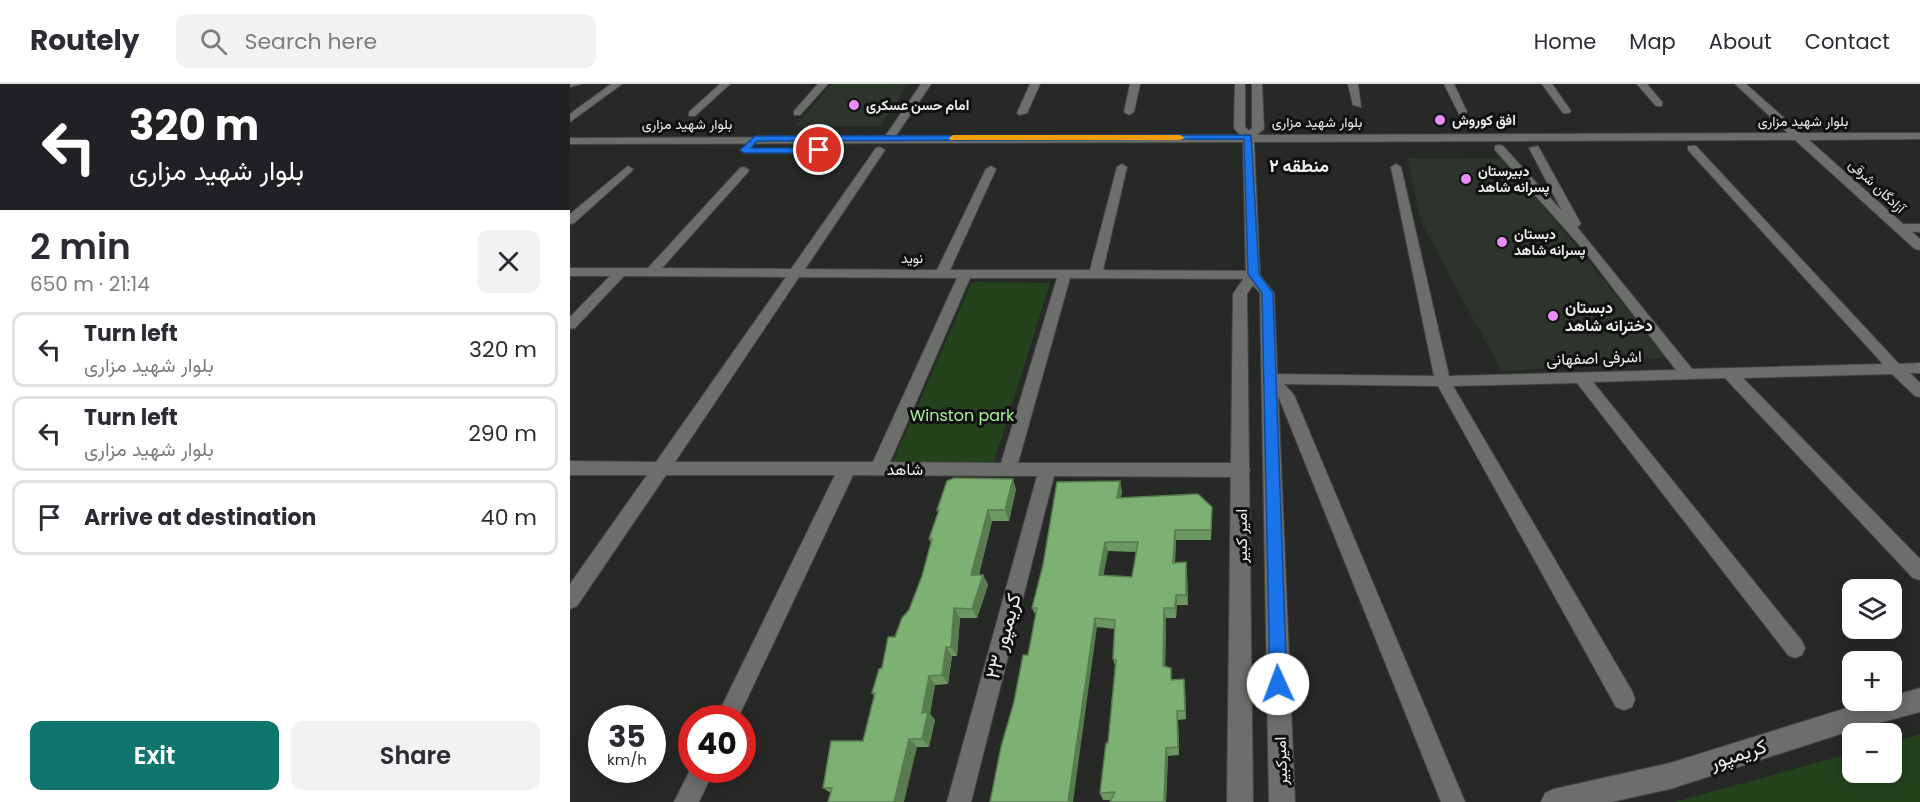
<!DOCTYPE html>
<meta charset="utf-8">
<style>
body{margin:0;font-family:Poppins,Vazirmatn,sans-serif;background:#f2f2f3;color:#2b2b33;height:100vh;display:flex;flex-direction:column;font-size:22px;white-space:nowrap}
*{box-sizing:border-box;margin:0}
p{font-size:20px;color:#7c7c81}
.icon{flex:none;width:33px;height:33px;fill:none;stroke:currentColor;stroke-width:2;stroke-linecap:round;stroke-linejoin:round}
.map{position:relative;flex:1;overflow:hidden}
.side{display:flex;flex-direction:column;background:#fff;width:570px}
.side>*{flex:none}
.guide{background:#202124;color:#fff;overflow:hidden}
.tools{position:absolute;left:1272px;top:495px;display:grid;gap:12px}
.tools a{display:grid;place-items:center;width:60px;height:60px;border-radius:12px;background:#fff;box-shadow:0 3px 15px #0003;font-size:30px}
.speed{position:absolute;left:18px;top:621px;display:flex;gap:12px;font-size:30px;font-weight:700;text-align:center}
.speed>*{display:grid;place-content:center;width:78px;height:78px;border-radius:50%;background:#fff;box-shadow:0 3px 15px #0003;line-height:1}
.speed small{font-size:15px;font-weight:400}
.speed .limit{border:9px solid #d22;background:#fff;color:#111}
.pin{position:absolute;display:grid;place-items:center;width:51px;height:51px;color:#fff;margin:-26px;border:3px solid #fff;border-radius:50%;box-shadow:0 2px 6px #0007}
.me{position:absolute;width:66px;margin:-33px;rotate:358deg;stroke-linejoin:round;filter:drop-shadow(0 0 4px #0008)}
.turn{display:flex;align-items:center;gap:21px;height:126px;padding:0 30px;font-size:27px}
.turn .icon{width:78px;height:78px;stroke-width:2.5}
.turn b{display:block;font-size:42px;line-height:51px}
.round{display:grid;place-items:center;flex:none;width:63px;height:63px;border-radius:12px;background:#f2f2f3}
.summary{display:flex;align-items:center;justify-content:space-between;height:102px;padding:0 30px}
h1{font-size:36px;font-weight:600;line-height:45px}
.action{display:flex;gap:12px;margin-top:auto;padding:12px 30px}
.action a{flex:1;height:69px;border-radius:12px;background:#0f766e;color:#fff;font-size:24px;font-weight:600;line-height:69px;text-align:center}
.action a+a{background:#f2f2f3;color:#2b2b33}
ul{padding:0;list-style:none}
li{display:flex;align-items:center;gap:18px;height:75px;margin:0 12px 9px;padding:0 18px;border:3px solid #e1e1e2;border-radius:12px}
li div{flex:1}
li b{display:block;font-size:22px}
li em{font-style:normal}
header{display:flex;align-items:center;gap:36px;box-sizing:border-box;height:84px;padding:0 30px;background:#fff;border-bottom:2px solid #e1e1e2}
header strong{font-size:28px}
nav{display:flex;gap:33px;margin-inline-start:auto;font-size:21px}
.search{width:420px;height:54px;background:#f2f2f3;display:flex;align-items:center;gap:15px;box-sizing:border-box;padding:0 21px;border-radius:12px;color:#7c7c81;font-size:22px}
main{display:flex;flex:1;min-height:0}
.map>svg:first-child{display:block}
.built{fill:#2d342c}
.green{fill:#24431d}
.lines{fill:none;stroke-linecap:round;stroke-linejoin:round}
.street-casing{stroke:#444644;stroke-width:2}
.secondary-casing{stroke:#444644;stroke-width:2}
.street{fill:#6b6e6a;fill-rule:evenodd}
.secondary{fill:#6b6e6a;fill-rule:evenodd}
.wall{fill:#6c9763;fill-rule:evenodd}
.shaded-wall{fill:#587b50}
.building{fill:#7db073;stroke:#587b50;stroke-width:1.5;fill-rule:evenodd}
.route{fill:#1a73e8;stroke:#114b97;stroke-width:1.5}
.slow{fill:#f59e0b}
.poi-dot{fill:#e98dfe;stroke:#101110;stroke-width:2}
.labels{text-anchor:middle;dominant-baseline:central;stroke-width:6;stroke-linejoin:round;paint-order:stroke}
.far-poi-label{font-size:14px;font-weight:bold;fill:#eceeec;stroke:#101110;text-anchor:start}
.far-street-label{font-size:14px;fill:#eceeec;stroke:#101110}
.poi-label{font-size:16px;font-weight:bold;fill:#eceeec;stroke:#101110;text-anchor:start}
.street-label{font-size:16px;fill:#eceeec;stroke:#101110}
.park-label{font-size:16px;fill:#a8ee9a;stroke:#101110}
.far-district-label{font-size:18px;font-weight:bold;fill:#eceeec;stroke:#101110}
.near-street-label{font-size:20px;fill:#eceeec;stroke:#101110}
</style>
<header>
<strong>Routely</strong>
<div class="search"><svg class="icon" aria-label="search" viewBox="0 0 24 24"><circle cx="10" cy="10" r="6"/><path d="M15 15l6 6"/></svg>Search here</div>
<nav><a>Home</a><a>Map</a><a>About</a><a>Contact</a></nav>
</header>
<main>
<section class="side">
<div class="guide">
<div class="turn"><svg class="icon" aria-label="left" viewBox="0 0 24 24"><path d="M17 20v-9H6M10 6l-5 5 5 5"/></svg><div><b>320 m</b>بلوار شهید مزاری</div></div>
</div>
<div class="summary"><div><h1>2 min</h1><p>650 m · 21:14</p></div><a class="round"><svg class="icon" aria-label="close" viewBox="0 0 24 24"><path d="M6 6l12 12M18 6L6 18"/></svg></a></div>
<ul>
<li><svg class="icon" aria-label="left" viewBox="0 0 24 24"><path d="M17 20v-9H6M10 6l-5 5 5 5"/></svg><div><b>Turn left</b><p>بلوار شهید مزاری</p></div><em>320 m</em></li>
<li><svg class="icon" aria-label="left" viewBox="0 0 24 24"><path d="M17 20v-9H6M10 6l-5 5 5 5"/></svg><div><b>Turn left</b><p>بلوار شهید مزاری</p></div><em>290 m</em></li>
<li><svg class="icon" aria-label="arrive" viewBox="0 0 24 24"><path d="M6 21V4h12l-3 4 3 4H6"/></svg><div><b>Arrive at destination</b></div><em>40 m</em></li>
</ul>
<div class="action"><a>Exit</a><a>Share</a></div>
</section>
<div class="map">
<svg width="1350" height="718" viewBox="0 0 1350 718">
<rect width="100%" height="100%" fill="#262925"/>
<!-- built -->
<path class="built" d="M262,0H339L310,42H225Z
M837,74L934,75L1097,273L932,288L852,140Z"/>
<!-- green -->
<path class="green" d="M402,198L480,199L424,378L323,377Z
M1350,650V718H1105L1282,669V688H1322V658Z"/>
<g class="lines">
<defs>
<path id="street" d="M0,0H11L0,3Z
M150,0H160L125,32H119V28Z
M248,0H258L230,31H224V27Z
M351,0H361L323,56H315L314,54Z
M460,0H470L457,29L449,31L447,29Z
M560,0H570L564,28L559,31L554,28Z
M778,0H788L791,23L783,21Z
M874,0H884L897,28L895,30H889Z
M972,0H982L1001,27L999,29H993Z
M1067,0H1077L1092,18V22H1086Z
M929,61L933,62L992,127L959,64L968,62L1011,140L1007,143L1122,285L1313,280L1118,66V62H1126L1329,280L1350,279V289H1340L1350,299V313L1345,312L1322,290L1173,294L1350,475V496L1343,494L1155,294L1023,298L1232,557L1235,564L1232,571L1225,574L1218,571L1007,299L883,302L1062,607L1065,615L1062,623L1054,626L1046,623L868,302L714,300L724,311L895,718H871L709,314L691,295L699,290L864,292L821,83L826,80L831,83L879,292L1106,286L1013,165L925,66V62Z
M310,63L315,66L235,185L367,186L416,85L421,82L426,85L380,186H520L547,83L552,80L557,83L533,186L683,187L690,191L683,195L500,194L448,379H671L677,381L680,386L677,391L671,393L484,392L401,718H377L467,392L283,391L168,634H146L265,391H96L7,522L0,525V500L77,391H0V377L86,378L216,193L54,192L5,244L0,245V233L40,192H0V184H78L170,84L174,83L179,86L178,88L92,184L221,185L306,64ZM229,193L387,194L303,378H105ZM400,194H487L431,379L320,378Z
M58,82L63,85L62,87L4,139L0,140V130Z
M1331,140H1350V148L1327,147L1325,144Z
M122,682V686H144L129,718H104Z"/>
<path id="secondary" d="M41,0H52L0,38V30Z
M665,0H675V43L679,47L682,44V0H692L694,45L687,51L1218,49L1165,0H1176L1231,49H1350V55L1239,56L1350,155V166L1345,165L1225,56L684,58L690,191L704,209L725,718H699L690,209L683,201L677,210L683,718H657L663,210L676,191L673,58L0,60V54L670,51L664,44Z
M1350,604V628L1283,646L1100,705L1041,718H971L975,709L984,705L1100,679L1283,622L1304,616H1322V612Z"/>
</defs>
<!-- street casing -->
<use href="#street" class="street-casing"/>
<!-- secondary casing -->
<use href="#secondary" class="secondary-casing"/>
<!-- street -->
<use href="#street" class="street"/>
<!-- secondary -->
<use href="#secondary" class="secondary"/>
</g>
<!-- wall -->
<path class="wall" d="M446,405L439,437H422L409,491H413L418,501L407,534H390L387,572H382L378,600L365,601L360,630L365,636L359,663H347L261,709L253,704L293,657L304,612L302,609L325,553L339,526L352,492L361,459L359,455L368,429L367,426Z
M552,407L551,413L642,433L641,456H606L605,479L617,488L618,521H607L606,534H596L595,583L602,596L615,604L616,635L608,636L609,671L598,672L596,718H540L541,716H533L530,709L538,659L545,582L543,575L545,545L527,543L458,571L466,532L462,524ZM538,467L566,468L562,493L533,491Z"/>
<!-- shaded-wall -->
<path class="shaded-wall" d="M443,395L446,405L439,437L435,426Z
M550,397L552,407L549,424L547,414Z
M418,426L422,437L406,501L401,491Z
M605,446L606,456L604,489L603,479Z
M535,458L538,467L532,500L529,491Z
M616,478L617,488L618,521L616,511Z
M413,491L418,501L407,534L402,525Z
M606,511L607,521L606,534L605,524Z
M384,524L390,534L387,572L381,563Z
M594,524L596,534L595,591L593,582Z
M525,534L527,543L503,718H498Z
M376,563L382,572L378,600L372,591Z
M359,592L365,601L360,630L365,636L359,663L352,655V629Z
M614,595L615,604L616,635L615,627Z
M607,627L608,636L609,671L608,663Z
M339,655L347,663L334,718H324Z
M596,664L598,672L596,718H594Z"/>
<!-- building -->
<path class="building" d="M384,394L443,395L435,426H418L401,491H413L402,525L384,524L381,563H376L372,591L359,592L352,629L358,628L352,655H339L324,718H258L262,704H253L261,657H293L305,609H302L309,585L312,584L318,553H325L332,534L339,526L352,492L362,455H359L369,426H367L377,397Z
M550,397L547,414L628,410L642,423L641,446H605L603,479L616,478V511H606L605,524H594L593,582L601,584V596L614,595L615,627H607L608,663L596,664L594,718H540L545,708L530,709L536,659H538L546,576L543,575L545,536L525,534L498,718H420L431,663L444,618L453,571H458L467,524H462L473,481L487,398ZM535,458H568L562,493L529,491Z"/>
<!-- route -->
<path class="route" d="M681,51L689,190L703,209L717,600L715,606L708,609L702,606L700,600L692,209L678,190L674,55L187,57L181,64H249L254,66L249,69H174L170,66L185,52Z"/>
<!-- slow -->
<path class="slow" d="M383,51H610L615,54L610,56H380L379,54Z"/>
<!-- markers -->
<g class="poi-dot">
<circle cx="284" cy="21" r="6"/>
<circle cx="870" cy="36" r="6"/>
<circle cx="896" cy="95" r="6"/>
<circle cx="932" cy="158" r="6"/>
<circle cx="983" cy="232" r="6"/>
</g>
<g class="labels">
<!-- far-poi labels -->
<g class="far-poi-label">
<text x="296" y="21">امام حسن عسکری</text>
<text x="882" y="36">افق کوروش</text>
<text x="908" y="87">دبیرستان<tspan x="908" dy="16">پسرانه شاهد</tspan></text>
<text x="944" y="150">دبستان<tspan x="944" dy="16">پسرانه شاهد</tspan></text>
</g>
<!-- far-street labels -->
<g class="far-street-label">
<text x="1233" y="37">بلوار شهید مزاری</text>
<text x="747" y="38">بلوار شهید مزاری</text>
<text x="117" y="40">بلوار شهید مزاری</text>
<text transform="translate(1307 102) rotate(43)">آزادگان شرقی</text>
<text x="342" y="174">نوید</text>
</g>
<!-- poi labels -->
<g class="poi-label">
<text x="995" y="223">دبستان<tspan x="995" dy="18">دخترانه شاهد</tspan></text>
</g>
<!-- street labels -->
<g class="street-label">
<text transform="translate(1024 274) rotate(-2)">اشرفی اصفهانی</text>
<text x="335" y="385">شاهد</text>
<text transform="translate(671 452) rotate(-90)">امیر کبیر</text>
<text transform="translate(711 677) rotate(-92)">امیرکبیر</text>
</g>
<!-- park labels -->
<g class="park-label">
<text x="392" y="331">Winston park</text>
</g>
<!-- far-district labels -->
<g class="far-district-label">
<text x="729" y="81">منطقه ۲</text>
</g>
<!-- near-street labels -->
<g class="near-street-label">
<text transform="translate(433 552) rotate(-75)">کریمپور ۲۳</text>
<text transform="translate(1168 670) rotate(-18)">کریمپور</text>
</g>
</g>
</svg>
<div class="tools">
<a><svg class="icon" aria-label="layers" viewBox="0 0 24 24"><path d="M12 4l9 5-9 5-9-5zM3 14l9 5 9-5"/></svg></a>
<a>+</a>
<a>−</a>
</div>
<div class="speed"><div>35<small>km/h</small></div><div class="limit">40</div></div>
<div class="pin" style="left:249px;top:66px;background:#d93025"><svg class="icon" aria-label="arrive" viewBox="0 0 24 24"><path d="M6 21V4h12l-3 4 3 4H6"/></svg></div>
<svg class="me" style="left:708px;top:600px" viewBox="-20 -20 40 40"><circle r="19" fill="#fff"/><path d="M0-13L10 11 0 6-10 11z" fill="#1a73e8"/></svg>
</div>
</main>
